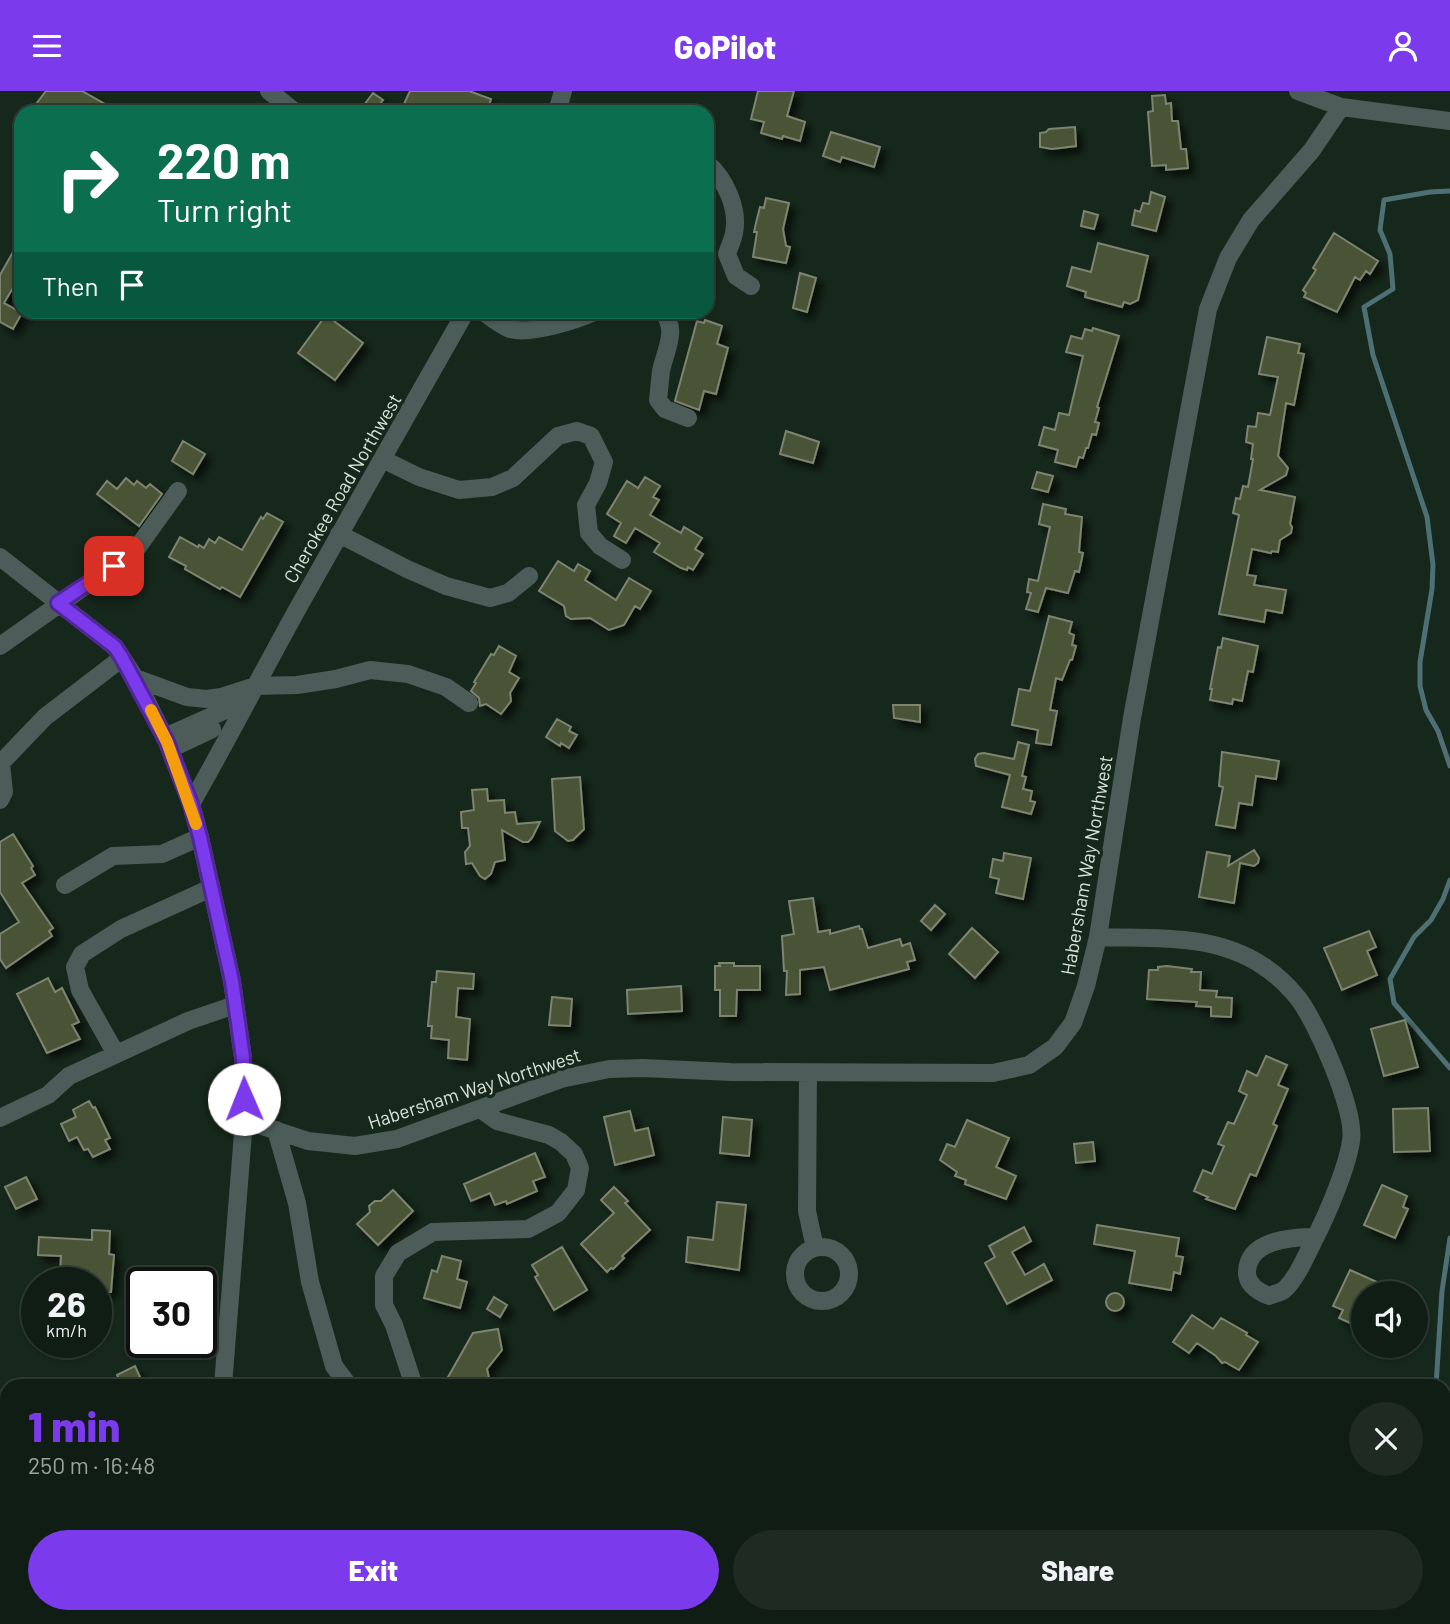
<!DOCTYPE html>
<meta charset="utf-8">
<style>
body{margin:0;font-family:Barlow,sans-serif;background:#1e2a22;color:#f1f3f6;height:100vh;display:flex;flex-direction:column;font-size:26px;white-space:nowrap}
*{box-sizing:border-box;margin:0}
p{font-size:23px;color:#9ca2a0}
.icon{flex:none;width:38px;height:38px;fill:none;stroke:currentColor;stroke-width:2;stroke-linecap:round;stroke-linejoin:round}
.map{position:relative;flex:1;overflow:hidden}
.sheet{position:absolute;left:0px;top:1288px;width:1451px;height:245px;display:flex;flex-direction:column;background:#101d14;border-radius:21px 21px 0 0;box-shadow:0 2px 5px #0004,0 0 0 2px #303b34}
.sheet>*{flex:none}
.hud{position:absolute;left:14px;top:14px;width:700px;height:214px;border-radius:21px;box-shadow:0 2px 5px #0004,0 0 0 2px #303b34;background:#0b6e4f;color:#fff;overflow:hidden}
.fabs{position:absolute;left:1351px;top:1190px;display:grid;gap:14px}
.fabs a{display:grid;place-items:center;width:77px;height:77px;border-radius:50%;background:#101d14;box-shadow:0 2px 5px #0004,0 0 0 2px #303b34;font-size:35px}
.speed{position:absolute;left:21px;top:1176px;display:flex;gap:14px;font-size:35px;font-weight:700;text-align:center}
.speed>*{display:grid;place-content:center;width:91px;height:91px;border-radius:50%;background:#101d14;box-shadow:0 2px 5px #0004,0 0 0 2px #303b34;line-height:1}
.speed small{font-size:18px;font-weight:400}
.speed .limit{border:4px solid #111;border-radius:10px;background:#fff;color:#111}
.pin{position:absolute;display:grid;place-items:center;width:60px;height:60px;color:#fff;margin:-30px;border-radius:14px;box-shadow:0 4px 10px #0006}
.me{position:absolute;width:77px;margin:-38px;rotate:359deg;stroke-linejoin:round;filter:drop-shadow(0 0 5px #0008)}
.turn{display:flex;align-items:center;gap:24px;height:147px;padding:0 28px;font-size:32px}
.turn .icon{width:91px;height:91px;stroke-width:2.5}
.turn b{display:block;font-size:49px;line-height:60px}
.then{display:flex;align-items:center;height:66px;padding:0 28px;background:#0003;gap:14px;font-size:26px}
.round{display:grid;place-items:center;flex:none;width:74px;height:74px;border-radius:37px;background:#1e2a22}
.summary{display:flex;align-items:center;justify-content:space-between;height:119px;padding:0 28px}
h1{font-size:42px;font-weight:800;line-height:52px;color:#7c3aed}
.action{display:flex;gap:14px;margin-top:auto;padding:14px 28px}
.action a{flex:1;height:80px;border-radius:42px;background:#7c3aed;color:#fff;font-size:28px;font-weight:800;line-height:80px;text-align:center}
.action a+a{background:#1e2a22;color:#f1f3f6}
header{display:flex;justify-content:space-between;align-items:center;height:91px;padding:0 28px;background:#7c3aed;color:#fff;font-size:32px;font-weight:800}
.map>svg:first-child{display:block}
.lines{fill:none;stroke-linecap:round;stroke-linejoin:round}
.stream{stroke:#4e7074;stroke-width:5}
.building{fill:#485234;stroke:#7d8470;stroke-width:2;filter:url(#shadow)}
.minor{stroke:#4b5c59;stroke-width:18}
.route-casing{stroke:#51269a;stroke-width:18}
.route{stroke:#7c3aed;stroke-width:12}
.slow{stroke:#f59e0b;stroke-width:12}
.labels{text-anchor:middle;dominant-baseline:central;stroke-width:7;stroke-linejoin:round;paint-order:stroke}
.street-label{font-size:19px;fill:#d9e4dc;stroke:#16271b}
</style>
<header><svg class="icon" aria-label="menu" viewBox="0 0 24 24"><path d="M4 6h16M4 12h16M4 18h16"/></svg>GoPilot<svg class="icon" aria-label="person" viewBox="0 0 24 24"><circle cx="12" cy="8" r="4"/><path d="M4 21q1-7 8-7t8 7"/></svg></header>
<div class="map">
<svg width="1450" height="1533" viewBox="0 0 1450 1533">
<defs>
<filter id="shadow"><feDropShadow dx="6" dy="6" stdDeviation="3.5" flood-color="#0009"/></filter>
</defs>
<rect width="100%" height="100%" fill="#16271b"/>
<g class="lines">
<!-- stream -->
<path class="stream" d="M1450,100L1430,101L1384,109L1380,139L1390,163L1393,198L1364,216L1373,264L1427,426L1433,474L1432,498L1420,571V595L1426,619L1438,640L1450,675
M1450,789L1443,808L1431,829L1414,846L1390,888L1394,912L1450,977
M1436,1295L1442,1200L1450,1147
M1378,1533L1381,1526"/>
</g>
<!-- building -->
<path class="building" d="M46,0H82L119,21H30Z
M410,0H469L491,8L487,21H424L404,13Z
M758,0H794L787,25L805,31L800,50L783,45L782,48L761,42L764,31L751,28Z
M373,2L383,9L374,21L364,14Z
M1165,4L1166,13L1171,12L1172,30H1178L1181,58H1186L1188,77L1166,79V74L1152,75L1148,21L1153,20L1152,5Z
M1075,36L1076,55L1052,58L1040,56V42L1046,41L1049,38Z
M831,41L880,56L874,76L842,66L840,71L823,65Z
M1151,101L1165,106L1156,140L1132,134L1135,119L1140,121L1143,112L1149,113Z
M766,107L789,112L783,138L786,155L790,156L786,172L753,166L757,141H754L756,132L760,116L764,117Z
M1084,120L1098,124L1094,138L1081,135Z
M1334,142L1378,170L1370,183L1366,180L1360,189L1355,186L1337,221L1304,206L1306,202L1303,199L1316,179L1313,177Z
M21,147V183L4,212L22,222L13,238L0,231V184Z
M1098,152L1148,165L1138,209L1130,213L1124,211L1122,216L1085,206L1086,201L1067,195L1072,176L1091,181Z
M800,182L816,187L807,221L793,217Z
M326,224L363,252L335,289L298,262Z
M705,229L722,235L717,253L728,257L716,303L704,300L699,319L675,310L697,230L704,232Z
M1093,237L1119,245L1097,316L1099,317L1095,331L1099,332L1096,344L1092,343L1088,357H1086L1083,367L1079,366L1076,376L1055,371L1058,359L1039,354L1044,336L1055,339L1059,322L1069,324L1083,265L1066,261L1071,245L1082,248L1085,238L1092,240Z
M1267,246L1300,253L1298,262L1304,263L1294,314L1286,312L1278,365L1288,377L1286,384L1260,399L1295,406L1290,433L1292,436L1291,442L1280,449L1278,461L1272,460L1271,462L1252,458L1247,484L1256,485L1254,494L1286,499L1282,522L1266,519L1264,531L1219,523L1239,424L1233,422L1236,407L1240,408L1243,395L1248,396L1253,368H1251L1253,353L1246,351L1248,335L1256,336L1258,322L1270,324L1278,286L1259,283Z
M786,340L819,351L813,372L780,363Z
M183,350L205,363L193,383L172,370Z
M1037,381L1053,385L1048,401L1032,397Z
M645,386L660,395L653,406L659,409L650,424L681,442L684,436L702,447L695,458L703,463L693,479L688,476L687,479L681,477L654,461L660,452L635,437L626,452L614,445L621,432L607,423L627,390L638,397Z
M126,387L134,394L137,390L146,397L150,393L162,403L139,435L97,403L107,390L117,398Z
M1043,413L1066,418L1065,423L1082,426L1079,461L1083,462L1079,481L1075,480L1068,502L1046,497L1038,521L1026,518L1031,502L1027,501L1029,488L1038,490L1050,436L1039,433Z
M267,422L283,431L240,506L222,496L220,498L185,478L186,475L169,466L180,446L198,456L199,454L204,457L209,448L215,452L219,446L242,459L261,426L263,428Z
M558,470L574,480L578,473L590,480L585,489L616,509L629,487L651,500L640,518L635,515L624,534L609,539L590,527L571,528L566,525L564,515L539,500Z
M1049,525L1072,531L1069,542L1074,544L1072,554L1076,555L1072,569H1070L1062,589L1056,587L1050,619L1057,620L1051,654L1036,652L1038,639L1012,634L1019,598L1030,600Z
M1223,547L1258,555L1253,581L1248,580L1242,610L1233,608L1232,613L1210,609L1212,598H1210L1218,556L1221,557Z
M499,555L516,565L509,581L519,587L510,602L511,610L501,623L486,613L480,615L479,607L471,600L476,592L474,591L491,563L494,564Z
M893,614H920V631L894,627Z
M557,628L571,636L569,640L577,644L569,657L561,652L560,655L546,646Z
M1018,651L1029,654L1022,685L1026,686L1023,698L1032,700L1030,710L1035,711L1031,723L1002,716L1010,684L976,675L975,668L978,663L984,662L1014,668Z
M1222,661L1279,670L1276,688L1256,685L1252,714L1239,712L1235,737L1216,734L1223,696L1219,695Z
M580,686L584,738L573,749L568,750L555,740L552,688Z
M487,698L488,710L504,709L505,722L515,721L517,733L540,731L532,747L528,751H523L502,739L505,769L495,771L491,783L485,788L480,785L472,772L466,773L465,761L470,755L468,737H462L461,721L474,719L472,699Z
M13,743L33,775L31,777L35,784L22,792L53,837L49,840L52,845L6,877L0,868V843L19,831L0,801V751Z
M1254,759L1259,767L1258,772L1254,775L1240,772L1234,812L1199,806L1207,761L1230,765L1228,775Z
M1004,762L1031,767L1023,808L996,802L999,788L990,786L993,768L1003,770Z
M813,807L818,841L830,839V843L859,835L860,838H862L868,857L900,848L902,855L910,852L915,869L907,871L909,878L830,899L824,876L800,879V903L786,904L787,880H784L782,845L794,843L789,810Z
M935,814L945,823L931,839L921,830Z
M972,837L998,861L975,887L949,863Z
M1369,840L1376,856L1367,860L1377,884L1342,899L1324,857Z
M719,872H734V875H760V899H737L736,925H720V899H715V875H720Z
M1167,875L1192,878L1191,881H1201L1200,899L1217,900L1216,906L1232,907L1231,926L1211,925V916L1196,915L1197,911L1147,908L1149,879H1158V876Z
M437,880L474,883L473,898L458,897L456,926L470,928L467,969L448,967L449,949L431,947L432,935H428L432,891H436Z
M48,887L55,901L62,897L79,931L72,934L80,948L47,962L17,903Z
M681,895L682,920L628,923L627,899Z
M552,906L572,908L570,935L549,934Z
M1405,929L1418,976L1384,985L1371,938Z
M1266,965L1287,974L1278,994L1288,998L1273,1033L1277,1035L1256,1085L1250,1083L1235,1118L1206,1108L1208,1106L1194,1100L1203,1079L1212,1083L1224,1055L1218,1053L1228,1031L1234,1033L1247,1004L1239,1000L1247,980L1257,985Z
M89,1010L93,1017L95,1016L110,1047L105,1049L110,1058L93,1066L88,1058L84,1059L77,1046L69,1050L61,1033L76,1026L73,1019Z
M1428,1017L1430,1060L1394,1061L1393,1018Z
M630,1020L635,1040L648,1037L654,1064L615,1074L604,1026Z
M723,1026L752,1029L749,1065L720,1062Z
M967,1029L1009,1047L996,1076L1016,1085L1006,1108L965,1093L966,1089L955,1085L957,1081L940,1069L947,1053L955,1056Z
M1093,1051L1095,1070L1076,1072L1074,1053Z
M535,1062L545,1086L533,1090L537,1100L507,1113L506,1110L495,1114L490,1102L471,1110L464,1093Z
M26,1086L37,1108L16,1118L5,1096Z
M1382,1094L1407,1105L1403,1116L1408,1118L1395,1147L1364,1134Z
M614,1096L628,1110L625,1112L650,1139L622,1165L624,1167L613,1178L611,1177L607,1181L581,1153L614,1122L601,1109Z
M393,1099L413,1120L378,1154L357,1133L370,1121L369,1115L375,1110H381Z
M717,1111L746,1114L739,1179L686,1171L688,1146L713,1149Z
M1097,1134L1179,1147L1176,1165L1183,1166L1180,1183L1174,1181L1171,1199L1129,1192L1135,1160L1094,1153Z
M1024,1136L1031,1150L1012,1161L1025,1184L1044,1173L1052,1189L1007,1213L985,1172L995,1166L989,1155Z
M92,1139L110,1140L109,1163L114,1164L111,1201H96V1192H86L87,1187L60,1184L61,1165L38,1164L39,1146L92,1149Z
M562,1156L587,1199L554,1219L535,1186L538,1184L532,1174Z
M442,1165L461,1170L457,1188L467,1191L460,1217L424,1207L432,1179L437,1181Z
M1350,1179L1377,1191L1372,1202H1363V1229L1354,1224L1350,1232L1339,1227L1343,1219L1333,1215Z
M1106 1211a9 9 0 1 1 18 0a9 9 0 1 1-18 0Z
M494,1206L507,1214L500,1226L487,1218Z
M1192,1224L1213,1238L1221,1227L1247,1242L1246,1244L1258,1251L1239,1279L1225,1271L1222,1272L1216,1265L1197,1252L1189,1262L1173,1251Z
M498,1238L502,1259L487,1278L489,1287L443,1295L473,1242Z
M135,1275L144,1295H122L117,1284Z"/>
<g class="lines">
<!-- minor -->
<path class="minor" d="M269,0L295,21
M1298,0L1341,16L1450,30
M557,21L563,0
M707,72C725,88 739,117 734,142C733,149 729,156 727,163L736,185L751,195
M481,220C490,225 500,234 510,238C532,244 576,229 597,220
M662,220C679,238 665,260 661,280C660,289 659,299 658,309L665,318L688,327
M382,368L419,386L459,399L492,396L513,387L558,345L577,340L591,345L604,371L598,392L586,414L589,442L600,455L622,469
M339,443L407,478L446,495L490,507L508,502L529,485
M0,466L115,556L135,587L167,651L191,713L200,746L232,890L243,967L244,1029L223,1295
M0,555L135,460L178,400
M135,587L187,606L207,608L221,606L255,595L297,594L336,588L370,579L408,583L446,596L469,612
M165,646L248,609
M170,658L212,638
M0,673L45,626L122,567
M0,709L4,701L1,672
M191,713C228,648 262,582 298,517C353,418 410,319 466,220
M65,794L113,765L162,763L200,746
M1098,846C1153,848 1214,842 1263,875C1276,883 1288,895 1298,907C1317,932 1356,1020 1351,1050C1347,1077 1327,1124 1314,1149C1306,1165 1297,1187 1284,1199C1280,1202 1273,1203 1269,1205C1259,1201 1248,1195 1247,1183C1246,1149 1291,1146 1316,1146
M116,963L80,899L75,876L82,863L121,838L211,797
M808,982L807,1120L815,1157
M0,1027L48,1004L69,985L188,930L235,914
M244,1029L308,1050L355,1055L397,1048L561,988L609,978L643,977L731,981L993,982L1029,974L1055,956L1073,932L1086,895L1098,846L1132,627L1208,218L1228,167L1251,129L1312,59L1341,16
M276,1039L297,1112L310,1191L334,1275L349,1295
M795 1183a27 27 0 1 1 54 0a27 27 0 1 1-54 0Z
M414,1295L394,1234L384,1214V1185L398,1162L433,1141L528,1138L558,1122L576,1099L580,1077L574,1063L561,1051L549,1044L497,1030L480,1018
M1444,1463L1450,1460
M350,1526L359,1533
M897,1526L907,1533
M48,1533L54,1526
M1308,1533L1321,1526"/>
</g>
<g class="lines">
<defs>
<path id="route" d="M114,475L58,512L115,556L122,567L167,651L191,713L200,746L232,890L243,967L244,1008"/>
</defs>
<!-- route casing -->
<use href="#route" class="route-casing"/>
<!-- route -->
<use href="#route" class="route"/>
<!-- slow -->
<path class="slow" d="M151,619L167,651L196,733"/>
</g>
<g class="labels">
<!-- street labels -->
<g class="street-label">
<text transform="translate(342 397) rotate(-60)">Cherokee Road Northwest</text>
<text transform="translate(1086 774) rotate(-80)">Habersham Way Northwest</text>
<text transform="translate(474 997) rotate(-18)">Habersham Way Northwest</text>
</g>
</g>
</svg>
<div class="fabs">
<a><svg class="icon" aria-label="sound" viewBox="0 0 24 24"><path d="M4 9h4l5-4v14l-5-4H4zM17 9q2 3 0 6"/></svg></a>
</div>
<div class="speed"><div>26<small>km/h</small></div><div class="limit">30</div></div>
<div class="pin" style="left:114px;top:475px;background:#d93025"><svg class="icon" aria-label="arrive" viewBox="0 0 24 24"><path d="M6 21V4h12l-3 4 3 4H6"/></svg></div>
<svg class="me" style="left:244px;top:1008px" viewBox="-20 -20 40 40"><circle r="19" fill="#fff"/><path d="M0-13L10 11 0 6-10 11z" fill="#7c3aed"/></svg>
<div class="hud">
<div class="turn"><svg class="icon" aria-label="right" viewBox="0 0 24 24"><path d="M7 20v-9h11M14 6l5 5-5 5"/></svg><div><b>220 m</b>Turn right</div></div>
<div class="then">Then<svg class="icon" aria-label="arrive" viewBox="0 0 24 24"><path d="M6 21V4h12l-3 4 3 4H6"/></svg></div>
</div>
<section class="sheet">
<div class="summary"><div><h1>1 min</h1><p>250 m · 16:48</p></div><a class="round"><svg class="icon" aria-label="close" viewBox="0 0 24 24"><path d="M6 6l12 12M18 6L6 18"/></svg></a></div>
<div class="action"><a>Exit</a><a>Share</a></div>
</section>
</div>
